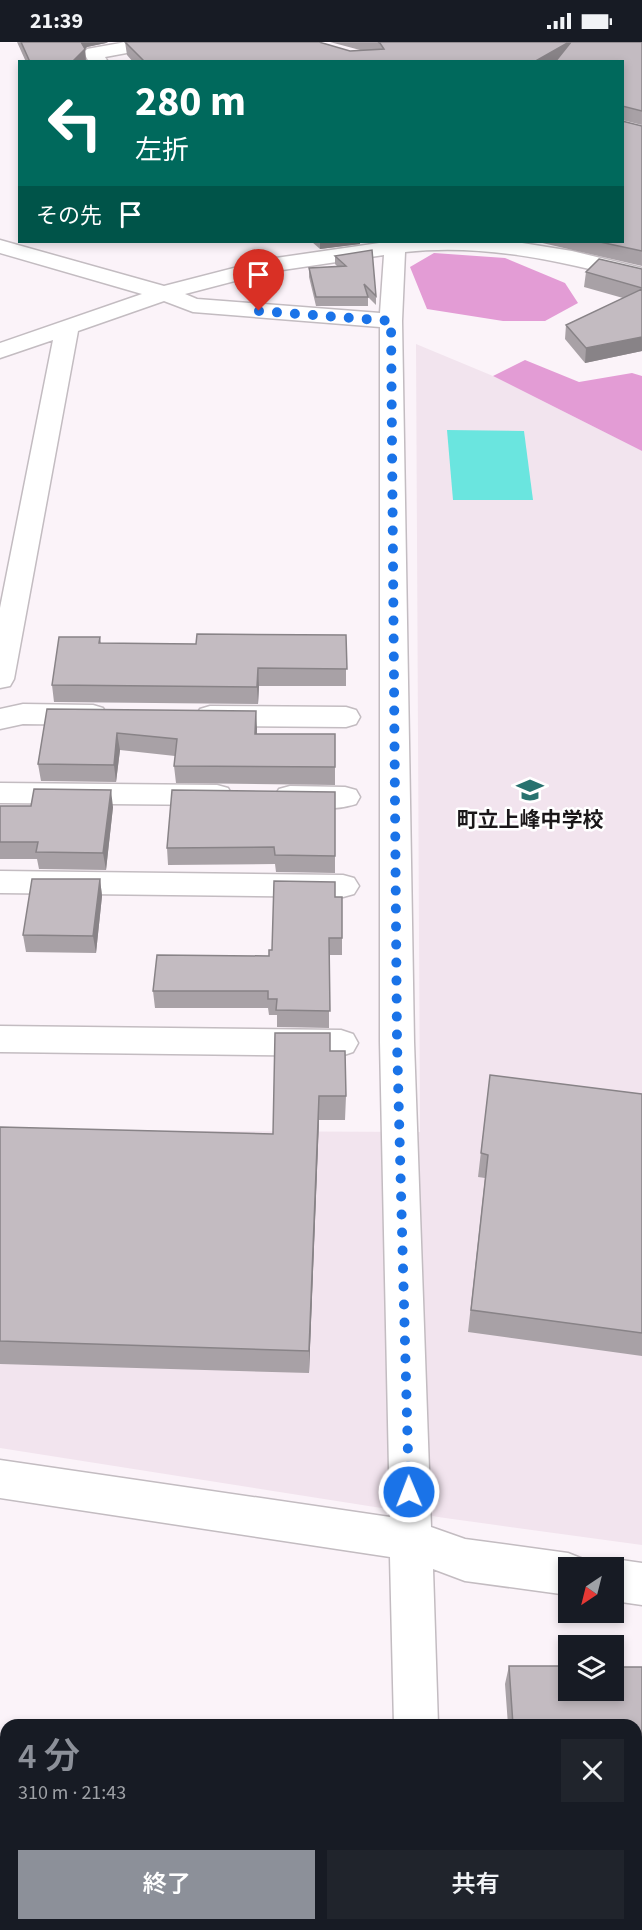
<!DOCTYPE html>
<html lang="ja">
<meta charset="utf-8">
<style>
body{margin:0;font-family:"Source Sans 3","Noto Sans JP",sans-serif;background:#20242c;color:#f1f3f6;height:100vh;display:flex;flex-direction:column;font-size:22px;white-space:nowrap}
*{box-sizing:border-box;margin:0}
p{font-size:20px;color:#9ea1a6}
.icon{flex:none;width:33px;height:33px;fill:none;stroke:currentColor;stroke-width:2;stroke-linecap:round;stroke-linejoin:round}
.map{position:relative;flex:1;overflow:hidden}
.sheet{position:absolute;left:0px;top:1677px;width:642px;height:212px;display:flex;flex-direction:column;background:#171b24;border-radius:18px 18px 0 0;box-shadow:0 3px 9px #0003}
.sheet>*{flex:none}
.guide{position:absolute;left:18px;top:18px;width:606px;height:183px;border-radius:0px;box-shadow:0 3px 9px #0003;background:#00695c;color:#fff;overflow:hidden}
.needle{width:39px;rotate:215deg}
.tools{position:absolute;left:558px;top:1515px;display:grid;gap:12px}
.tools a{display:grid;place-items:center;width:66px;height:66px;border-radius:0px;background:#171b24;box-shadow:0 3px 9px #0003;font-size:30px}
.pin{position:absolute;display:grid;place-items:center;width:51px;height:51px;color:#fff;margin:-62px -26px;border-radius:50% 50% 50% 0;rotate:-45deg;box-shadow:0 0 6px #0007}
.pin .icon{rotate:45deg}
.me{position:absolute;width:66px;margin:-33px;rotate:359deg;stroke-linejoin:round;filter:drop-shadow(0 0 4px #0008)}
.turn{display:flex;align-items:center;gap:21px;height:126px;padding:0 18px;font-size:27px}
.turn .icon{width:78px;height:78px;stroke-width:2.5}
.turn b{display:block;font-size:42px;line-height:51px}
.then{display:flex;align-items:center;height:57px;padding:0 18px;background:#0003;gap:12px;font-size:22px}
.round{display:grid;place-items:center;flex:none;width:63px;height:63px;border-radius:0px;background:#20242c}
.summary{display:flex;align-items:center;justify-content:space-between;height:102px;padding:0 18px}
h1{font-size:36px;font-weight:600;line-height:45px;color:#8c9099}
.primary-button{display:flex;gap:12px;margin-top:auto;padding:12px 18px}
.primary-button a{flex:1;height:69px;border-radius:0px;background:#8c9099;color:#fff;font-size:24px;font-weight:600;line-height:69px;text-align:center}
.primary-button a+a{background:#20242c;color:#f1f3f6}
.status{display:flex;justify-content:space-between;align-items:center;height:42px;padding:0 30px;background:#171b24;direction:ltr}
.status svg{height:16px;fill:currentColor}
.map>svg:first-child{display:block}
.built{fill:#f2e4ee}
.forest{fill:#e39cd5}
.water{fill:#6ae5df}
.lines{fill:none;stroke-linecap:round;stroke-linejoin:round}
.street-casing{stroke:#c3bcc1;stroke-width:3}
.street{fill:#fff;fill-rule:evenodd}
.wall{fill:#a8a1a6}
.shaded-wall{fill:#888387}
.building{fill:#c3bbc1;stroke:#888387;stroke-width:1.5}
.route{stroke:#1a73e8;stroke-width:10;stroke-dasharray:0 18}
.labels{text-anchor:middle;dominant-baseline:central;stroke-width:5;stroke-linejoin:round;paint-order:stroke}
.poi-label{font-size:21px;font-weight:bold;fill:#1a1719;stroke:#fff}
</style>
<div class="status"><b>21:39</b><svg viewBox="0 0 49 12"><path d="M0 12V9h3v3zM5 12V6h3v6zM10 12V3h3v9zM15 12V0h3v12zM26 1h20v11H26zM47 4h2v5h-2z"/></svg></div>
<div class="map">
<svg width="642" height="1888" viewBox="0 0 642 1888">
<rect width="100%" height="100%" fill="#fbf3f9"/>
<!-- built -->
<path class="built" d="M416,302L493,334L642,409V1503L445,1476L0,1406V1088L420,1090Z"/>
<!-- forest -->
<path class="forest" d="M434,211L505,216L565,241L578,261L545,279H503L427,267L410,225Z
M525,318L579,340L632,331L642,334V409L493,334Z"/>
<!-- water -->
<path class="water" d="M447,388L524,389L533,458H453Z"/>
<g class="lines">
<defs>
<path id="street" d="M126,0H168L165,4L159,5L105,15L108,20H89L84,11L87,7Z
M0,198L164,244L269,217L386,200H516L572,209L642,226V240C564,220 487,201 405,210L402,279L414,1000L431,1485L465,1497L568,1511L583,1517L586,1526H568V1553L465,1539L433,1527L438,1683H394L390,1515L0,1456V1418L390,1475L380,1000V285L193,270L164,259L78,289L14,637L10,644L0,646V566L53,298L0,316V301L142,252L0,211ZM384,213L380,271L197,257L185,252L269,230Z
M23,662L93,663L103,666L107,673L103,680L93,683L23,682L0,687V667Z
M210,664L346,665L356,668L360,675L356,682L346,685L210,684L200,681L196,674L200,667Z
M0,741L217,743L228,746L232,753L228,760L217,763L0,761Z
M290,744L345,745L356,748L360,755L356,762C334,769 301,768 279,761L275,754L279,747Z
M0,829L343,833L354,836L359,844L354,852L343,855L0,851Z
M0,984L341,988L353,992L358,1001L353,1010L341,1014L0,1010Z
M614,1517L642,1521V1563L614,1559V1526H598Z
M398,1882H446V1888H398Z"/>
</defs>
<!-- street casing -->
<use href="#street" class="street-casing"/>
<!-- street -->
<use href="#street" class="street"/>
</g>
<!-- wall -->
<path class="wall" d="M17,0H108L106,1L87,5L85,7L86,20H26Z
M125,0L350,9L360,8L330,0H642V83L622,78V20H133L127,13Z
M642,84V224L538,200H622Z
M312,200H360V202L320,207Z
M335,214L376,254V263L368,255V264H316L309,235V226L338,225L335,222Z
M642,227V309L585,321L565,297L566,283L623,256L584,245L586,230Z
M346,593V644H259L258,662L54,660L52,643L100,595L101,601L196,602Z
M47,667L257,686V692H335V743L176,741L174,724L175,714L120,708L116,740L41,739L38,722Z
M335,750V831L276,830L275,822L168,823L167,806Z
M0,764L113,765L106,828L39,827L37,817H0Z
M100,837L102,854L96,911L26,910L23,893Z
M335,855H342V913H329V986L277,985V973H269L268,966H155L153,949L269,914L272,908Z
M330,1009L346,1054L345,1078H319L309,1331L0,1322V1085L273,1092Z
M490,1033L642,1052V1314L468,1290L485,1136L478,1135Z
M509,1624H568V1648H614V1625H642V1888H521V1882H636V1683H508L505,1642Z"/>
<!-- shaded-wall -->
<path class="shaded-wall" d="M81,0H108L106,1L87,5L85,7L86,20H72Z
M569,0H572L557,20H534Z
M320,200H360V202L320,207Z
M642,295V309L585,321L586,306Z
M258,626L259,644L258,662L257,645Z
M256,669L257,686L256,709L255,692Z
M117,691L120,708L116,740L114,723Z
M111,748L113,765L106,828L103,811Z
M100,837L102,854L96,911L93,894Z
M319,1054V1078L309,1331V1309Z"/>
<!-- building -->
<path class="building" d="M21,0H81L85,7L72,20H30Z
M125,0H319L350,9L384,7L380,1L378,0H569L534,20H145Z
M571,0H642V69L622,64V20H555Z
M622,79L642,84V209L600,200H622Z
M372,208L376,254L364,242L368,255H316L309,226L346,224L335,214Z
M599,217L642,227V246L586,230Z
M642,247V295L586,306L566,283Z
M197,592L346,593L347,627L258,626L257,645L52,643L59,595H100L99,601L196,602Z
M47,667L256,669L255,692H335V725L174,724L177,697L117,691L114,723L38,722Z
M34,747L111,748L103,811L36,810L38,800H0V764H31Z
M172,748L335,750V814L275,813L274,805L167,806Z
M32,837H100L93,894L23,893Z
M274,839L335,840V855H342V896H329L330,969L276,968L277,957H268V949H153L157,913L269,914V908H272Z
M275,991H330V1009H345L346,1054H319L309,1309L0,1299V1085L273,1092Z
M490,1033L642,1052V1291L471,1268L488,1113L481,1111Z
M509,1624H568V1648H614V1625H642V1888H527V1882H636V1683H513Z"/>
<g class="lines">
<!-- route -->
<path class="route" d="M259,269L391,279L397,1000L409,1450"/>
</g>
<!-- icons -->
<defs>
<symbol id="school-bare" viewBox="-9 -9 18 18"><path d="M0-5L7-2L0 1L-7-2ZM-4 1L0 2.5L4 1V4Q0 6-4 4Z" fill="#28726f" stroke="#fff" stroke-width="2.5" paint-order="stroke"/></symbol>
</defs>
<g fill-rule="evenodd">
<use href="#school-bare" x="511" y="729" width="38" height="38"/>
</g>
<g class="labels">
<!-- poi labels -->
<g class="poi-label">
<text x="530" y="778">町立上峰中学校</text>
</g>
</g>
</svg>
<div class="tools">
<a><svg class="needle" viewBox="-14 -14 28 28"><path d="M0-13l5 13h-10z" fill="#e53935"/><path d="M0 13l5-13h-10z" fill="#9ea1a6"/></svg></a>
<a><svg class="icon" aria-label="layers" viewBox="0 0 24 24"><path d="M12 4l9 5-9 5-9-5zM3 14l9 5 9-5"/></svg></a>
</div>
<div class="pin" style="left:259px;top:269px;background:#d93025"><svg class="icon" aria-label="arrive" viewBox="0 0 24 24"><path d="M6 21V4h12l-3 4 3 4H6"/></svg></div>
<svg class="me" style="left:409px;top:1450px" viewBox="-20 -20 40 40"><circle r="17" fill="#1a73e8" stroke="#fff" stroke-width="3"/><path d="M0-11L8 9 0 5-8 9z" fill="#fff"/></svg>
<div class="guide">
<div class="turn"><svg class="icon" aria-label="left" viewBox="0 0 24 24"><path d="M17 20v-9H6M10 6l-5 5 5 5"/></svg><div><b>280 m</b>左折</div></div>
<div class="then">その先<svg class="icon" aria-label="arrive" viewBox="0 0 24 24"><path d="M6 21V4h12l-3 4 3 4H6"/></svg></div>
</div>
<section class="sheet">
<div class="summary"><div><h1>4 分</h1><p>310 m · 21:43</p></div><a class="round"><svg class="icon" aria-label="close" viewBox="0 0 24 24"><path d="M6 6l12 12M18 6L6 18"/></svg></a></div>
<div class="primary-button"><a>終了</a><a>共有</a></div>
</section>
</div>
